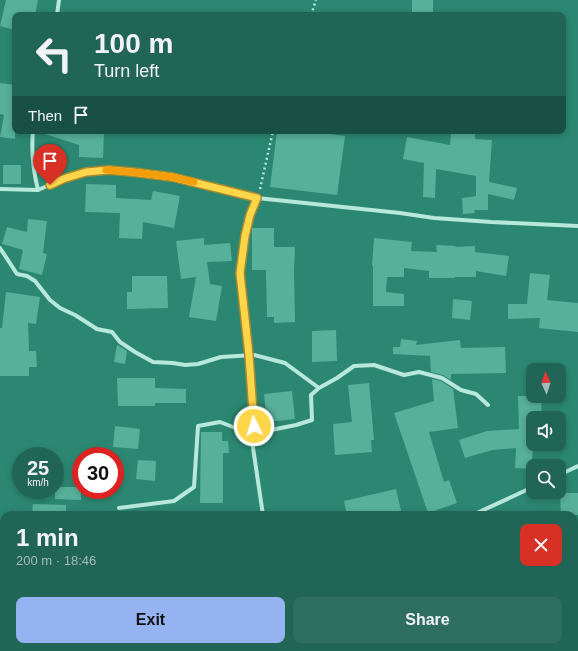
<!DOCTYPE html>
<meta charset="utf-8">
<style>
body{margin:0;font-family:Helvetica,sans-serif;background:#2d6e5f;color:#f1f3f6;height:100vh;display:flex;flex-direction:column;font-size:15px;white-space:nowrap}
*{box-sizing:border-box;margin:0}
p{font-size:13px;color:#a2bdb9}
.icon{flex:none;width:22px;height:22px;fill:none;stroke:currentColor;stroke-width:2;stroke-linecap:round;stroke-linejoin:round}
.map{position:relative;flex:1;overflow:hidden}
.side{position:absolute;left:0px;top:511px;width:578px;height:140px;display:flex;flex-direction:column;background:#206555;border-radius:12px 12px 0 0;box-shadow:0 2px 6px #0003}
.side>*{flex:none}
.hud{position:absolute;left:12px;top:12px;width:554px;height:122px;border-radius:8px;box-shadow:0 2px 6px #0003;background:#206555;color:#f1f3f6;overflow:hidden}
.needle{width:26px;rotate:357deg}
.fabs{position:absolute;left:526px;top:363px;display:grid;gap:8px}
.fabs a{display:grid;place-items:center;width:40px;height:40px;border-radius:8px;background:#206555;box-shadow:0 2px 6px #0003;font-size:20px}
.speed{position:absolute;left:12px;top:447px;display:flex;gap:8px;font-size:20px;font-weight:700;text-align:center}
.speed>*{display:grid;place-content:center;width:52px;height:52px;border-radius:50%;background:#206555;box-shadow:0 2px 6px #0003;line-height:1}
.speed small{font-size:10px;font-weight:400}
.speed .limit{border:6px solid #d22;background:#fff;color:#111}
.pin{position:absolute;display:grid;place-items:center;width:34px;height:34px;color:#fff;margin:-41px -17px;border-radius:50% 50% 50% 0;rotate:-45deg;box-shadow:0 0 4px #0007}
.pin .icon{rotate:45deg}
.me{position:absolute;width:44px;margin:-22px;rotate:356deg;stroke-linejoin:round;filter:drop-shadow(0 0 3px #0008)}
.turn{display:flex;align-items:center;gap:14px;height:84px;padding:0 16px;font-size:18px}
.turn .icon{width:52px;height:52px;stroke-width:2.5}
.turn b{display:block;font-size:28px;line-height:34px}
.then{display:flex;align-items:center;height:38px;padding:0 16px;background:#0003;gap:8px;font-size:15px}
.round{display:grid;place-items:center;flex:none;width:42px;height:42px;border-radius:8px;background:#2d6e5f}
.summary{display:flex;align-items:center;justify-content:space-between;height:68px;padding:0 16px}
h1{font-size:24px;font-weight:600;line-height:30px}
.cta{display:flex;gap:8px;margin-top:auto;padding:8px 16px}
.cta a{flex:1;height:46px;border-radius:8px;background:#95b2f1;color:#111;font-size:16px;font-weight:600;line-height:46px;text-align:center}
.cta a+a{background:#2d6e5f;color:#f1f3f6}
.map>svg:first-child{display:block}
.building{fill:#57b09a}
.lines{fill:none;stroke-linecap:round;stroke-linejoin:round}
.path{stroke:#b7e8db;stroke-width:2.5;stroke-dasharray:2 3;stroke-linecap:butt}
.street{stroke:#b7e8db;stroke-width:4}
.route-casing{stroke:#a68a30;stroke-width:10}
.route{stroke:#ffd54a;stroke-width:7}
.slow{stroke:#f59e0b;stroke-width:7}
</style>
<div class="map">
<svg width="578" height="651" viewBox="0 0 578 651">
<rect width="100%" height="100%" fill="#2b8771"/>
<!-- building -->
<path class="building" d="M6,0H38L35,15H15V30L0,26Z
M412,0H433V12H412Z
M0,83L15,85V139L0,137L4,115L0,114Z
M45,131L104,132L103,158L79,157V145L45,134Z
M277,131H305L345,136L337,195L270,187Z
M451,131H475V139L492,140L489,182L517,188L514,200L488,194V210H474L475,213L463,214L462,198L476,196V176L436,169L435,198L423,197L424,163L403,159L407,137L450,145Z
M3,165H21V184H3Z
M86,184L116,185V198L151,200L153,191L180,196L174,228L143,222L142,239L119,238L120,213L85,212Z
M28,219L47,221L43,253L47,254L42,275L19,269L23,250L2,244L7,227L27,232Z
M252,228H274V247H295L294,270L295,322L274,323V317H267L266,270H252Z
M204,238V245L230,243L232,261L207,262L210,284L222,286L216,321L189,317L196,277L181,279L176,241Z
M374,238L412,242L411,251L437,252L436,245L456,246L455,247L475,246V252L509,256L506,276L476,271V277H455V278H429V271L404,268V277H387L386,292L404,294V306H373V266H372Z
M530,273L550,275L547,300L578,303V332L539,328L540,318L508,319V304H527Z
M132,276H167L168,308L127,309V292H132Z
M6,292L40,297L36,324L28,323L29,351H36L37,367H29V376H0V328H2Z
M453,299L472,301L470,320L452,318Z
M336,330L337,361L312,362V331Z
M401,339L417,341L416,345L460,340L461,348L505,347L506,373L451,374V380L443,375L431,372L430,356L393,354V347H400Z
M117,345L119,346L127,351L125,364L114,362Z
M117,378H155V388L186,389V403H155V406H118Z
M432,379L441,381L453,389L458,428L429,432L444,482L449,480L457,503L428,513L394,413L434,401Z
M369,383L374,440H371L372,452L335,455L333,424L352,422L348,385Z
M292,391L295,419L267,422L264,394Z
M518,396H541L542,418H533V449L531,469L515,468L516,448L492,450L465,458L459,440L487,431L519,429Z
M115,426L140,429L138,449L113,447Z
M201,432H222V441H228L229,453H223V503H200Z
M138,460L156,461L155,481L136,479Z
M55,487H81V500L55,499Z
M396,489L402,515H347L344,501Z
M560,493H578V515H561Z
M33,504L66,505V515H32Z"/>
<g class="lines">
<!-- path -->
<path class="path" d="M311,15L316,0
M260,189L273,131"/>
<!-- street -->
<path class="street" d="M57,15L59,0
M33,131C31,152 33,170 38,190
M0,189L38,190L63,179L86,172L109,170L172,177L257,198L400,213L434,218L491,222L578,226
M257,198L250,215L245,236L240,273L249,355L254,426L251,434L263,515
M0,248L17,274L27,276L35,281L50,300L60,308L75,315L97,329L112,332L120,342L135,352L153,362L173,363L185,365L198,364L221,357L254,355L285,363L319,388
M559,475L578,466
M119,508L174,501L194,487L198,426L220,422L251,434L296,425L312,420L311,395L319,388L337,378L354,366L374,365L404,375L419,372L442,378L461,390L476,394L488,405
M471,515L477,513L533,487
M574,645L578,612
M279,647V651
M137,651L222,647
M571,651L573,647"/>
</g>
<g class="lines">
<defs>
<path id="route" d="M50,185L63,179L86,172L109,170L132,172L172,177L257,198L250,215L245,236L240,273L249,355L254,426"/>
</defs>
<!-- route casing -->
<use href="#route" class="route-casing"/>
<!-- route -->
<use href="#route" class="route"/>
<!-- slow -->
<path class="slow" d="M106,170L132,172L172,177L194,182"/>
</g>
</svg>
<div class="fabs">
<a><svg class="needle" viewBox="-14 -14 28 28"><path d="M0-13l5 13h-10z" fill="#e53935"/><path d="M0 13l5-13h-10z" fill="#a2bdb9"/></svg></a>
<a><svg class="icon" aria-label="sound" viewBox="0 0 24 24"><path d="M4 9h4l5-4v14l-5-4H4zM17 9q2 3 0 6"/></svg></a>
<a><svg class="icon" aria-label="search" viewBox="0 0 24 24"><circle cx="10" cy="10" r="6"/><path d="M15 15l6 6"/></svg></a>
</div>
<div class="speed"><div>25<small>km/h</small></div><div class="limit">30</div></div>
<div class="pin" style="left:50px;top:185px;background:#d93025"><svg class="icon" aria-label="arrive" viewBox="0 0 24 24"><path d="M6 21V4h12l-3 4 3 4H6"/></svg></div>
<svg class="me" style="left:254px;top:426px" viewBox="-20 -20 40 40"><circle r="17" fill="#ffd54a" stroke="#fff" stroke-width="3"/><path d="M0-11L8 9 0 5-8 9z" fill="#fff"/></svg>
<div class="hud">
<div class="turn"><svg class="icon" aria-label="left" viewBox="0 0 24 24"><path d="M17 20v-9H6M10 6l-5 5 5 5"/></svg><div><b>100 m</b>Turn left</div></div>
<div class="then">Then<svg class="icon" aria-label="arrive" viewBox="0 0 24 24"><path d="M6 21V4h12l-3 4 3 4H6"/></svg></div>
</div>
<section class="side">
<div class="summary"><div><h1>1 min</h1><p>200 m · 18:46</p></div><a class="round" style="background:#d93025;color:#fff"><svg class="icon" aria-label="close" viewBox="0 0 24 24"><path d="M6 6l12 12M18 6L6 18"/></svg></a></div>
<div class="cta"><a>Exit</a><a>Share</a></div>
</section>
</div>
